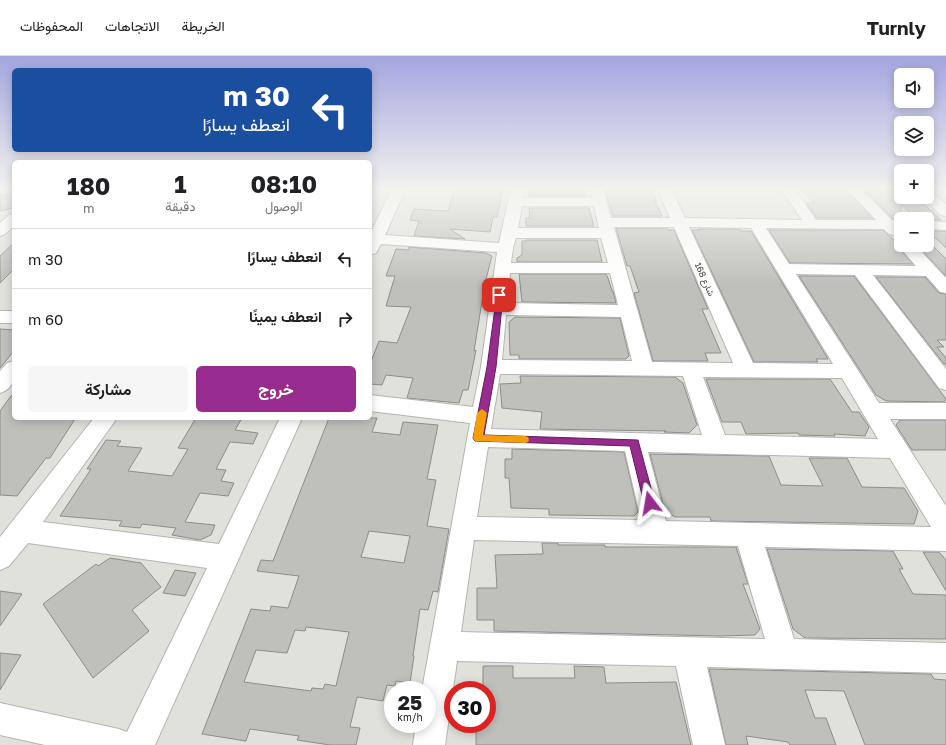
<!DOCTYPE html>
<html lang="ar">
<meta charset="utf-8">
<style>
body{margin:0;font-family:"Golos Text",Vazirmatn,sans-serif;background:#f6f6f6;color:#202124;direction:rtl;height:100vh;display:flex;flex-direction:column;font-size:15px;white-space:nowrap}
*{box-sizing:border-box;margin:0}
p{font-size:13px;color:#757577}
.icon{flex:none;width:22px;height:22px;fill:none;stroke:currentColor;stroke-width:2;stroke-linecap:round;stroke-linejoin:round}
.map{position:relative;flex:1;overflow:hidden;direction:ltr}
.sheet{position:absolute;left:12px;top:104px;width:360px;height:260px;display:flex;flex-direction:column;background:#fff;border-radius:6px;box-shadow:0 2px 10px #0003;direction:rtl}
.sheet>*{flex:none}
.hud{position:absolute;left:12px;top:12px;width:360px;height:84px;border-radius:6px;box-shadow:0 2px 10px #0003;direction:rtl;background:#1a4fa0;color:#fff;overflow:hidden}
.tools{position:absolute;left:894px;top:12px;display:grid;gap:8px}
.tools a{display:grid;place-items:center;width:40px;height:40px;border-radius:6px;background:#fff;box-shadow:0 2px 10px #0003;font-size:20px}
.speed{position:absolute;left:384px;top:625px;display:flex;gap:8px;font-size:20px;font-weight:700;text-align:center}
.speed>*{display:grid;place-content:center;width:52px;height:52px;border-radius:50%;background:#fff;box-shadow:0 2px 10px #0003;line-height:1}
.speed small{font-size:10px;font-weight:400}
.speed .limit{border:6px solid #d22;background:#fff;color:#111}
.pin{position:absolute;display:grid;place-items:center;width:34px;height:34px;color:#fff;margin:-17px;border-radius:8px;box-shadow:0 2px 6px #0006}
.me{position:absolute;width:44px;margin:-22px;rotate:346deg;stroke-linejoin:round;filter:drop-shadow(0 0 3px #0008)}
.turn{display:flex;align-items:center;gap:14px;height:84px;padding:0 16px;font-size:18px}
.turn .icon{width:52px;height:52px;stroke-width:2.5}
.turn b{display:block;font-size:28px;line-height:34px}
.eta{display:flex;justify-content:space-evenly;align-items:center;height:68px;text-align:center}
.eta b{font-size:24px;font-weight:700;line-height:28px}
.action{display:flex;gap:8px;margin-top:auto;padding:8px 16px}
.action a{flex:1;height:46px;border-radius:6px;background:#972c8e;color:#fff;font-size:16px;font-weight:700;line-height:46px;text-align:center}
.action a+a{background:#f6f6f6;color:#202124}
ul{padding:0;list-style:none}
li{display:flex;align-items:center;gap:12px;height:60px;padding:0 16px;border-top:1px solid #e0e0e0}
li div{flex:1}
li b{display:block;font-size:15px}
li em{font-style:normal}
header{display:flex;align-items:center;gap:24px;box-sizing:border-box;height:56px;padding:0 20px;background:#fff;border-bottom:1px solid #e0e0e0}
header strong{font-size:19px}
nav{display:flex;gap:22px;margin-inline-start:auto;font-size:14px}
.map>svg:first-child{display:block}
.building{fill:#bfbfbb;stroke:#8d8d89;fill-rule:evenodd}
.lines{fill:none;stroke-linecap:round;stroke-linejoin:round}
.minor-casing{stroke:#b4b4b0;stroke-width:2}
.minor{fill:#fff;fill-rule:evenodd}
.route{fill:#972c8e;stroke:#621d5c}
.slow{fill:#f59e0b}
.labels{text-anchor:middle;dominant-baseline:central;stroke-width:3;stroke-linejoin:round;paint-order:stroke}
.far-street-label{font-size:9px;fill:#3c3c3a;stroke:#fffffe}
</style>
<header>
<strong>Turnly</strong>
<nav><a>الخريطة</a><a>الاتجاهات</a><a>المحفوظات</a></nav>
</header>
<div class="map">
<svg width="946" height="689" viewBox="0 0 946 689">
<rect width="100%" height="100%" fill="#e1e1dc"/>
<!-- building -->
<path class="building" d="M455,132H503L497,161H493L490,176L450,173L465,183L414,180L419,165L410,164L414,153L448,155Z
M528,132H584L586,140H529Z
M613,132H650L657,145H655L662,160H613L605,134H614Z
M806,132H845L873,162H817L806,147H814L802,133H807Z
M862,132H901V141H916L941,164L916,163L901,148V163H893Z
M0,138H14V152L0,155Z
M529,152H589L594,170H526V162H530Z
M616,172H667L668,174H674L708,253H702L721,297H705L708,305H653L634,237L639,236L630,210H627Z
M698,173H739L741,175H751L828,303H816L818,306H754L692,174H699Z
M769,174H883L897,187V190L913,208L790,207Z
M928,175H946V192Z
M526,184H597L602,206H517V202L522,199V185H526Z
M14,187V213L0,227V200Z
M917,189H932L946,203V220Z
M409,191L486,197L492,200L485,227L474,295L476,294L468,334H463L459,347L407,342L413,322L386,319L382,329L370,328V308L379,285L397,287L411,251L386,250L395,220H386L396,193L409,194Z
M519,218H606L608,222L612,235H613L616,247L522,246Z
M799,220H854L946,343L944,346L886,345L876,339Z
M876,221H925L939,237L946,238V284H937L944,291H937L946,302V308H944Z
M515,261L620,262L629,300L626,303H519V299H510L509,266Z
M0,273L14,274V295L0,312Z
M520,320L675,321L683,327L697,369L689,377L664,376L666,375L540,373L542,356L502,352L500,328L521,327Z
M706,323H830L852,356H859L869,371L865,380L834,378L835,380L799,379L798,377L746,378L741,366H722Z
M14,336V362L75,363L50,402H46L17,440L0,439V355Z
M196,362H242L235,374L258,377L253,388L230,386L216,413L226,414L221,425L234,427L228,440L200,437L185,466L215,469L211,479L200,484L172,479L176,472L142,468L140,472L119,470L122,465L60,460L91,413H87L106,384L121,385L117,390L142,392L128,415L172,420L188,393L178,392Z
M329,362H377L372,376L400,379L403,366L438,369L427,423L436,424L427,470L449,473L438,536L433,535L428,554L420,553L413,600H414L410,627L396,625L395,630L387,629L383,645L357,641L350,671L360,672L356,689H330L297,684L299,680L250,673L246,685L202,678L251,553L270,555L271,550L288,552L299,520L257,515L261,504L273,505ZM369,475L410,480L404,507L361,501ZM306,571L349,576L336,630L325,628L323,633L312,632L311,635L244,626L256,594L287,597L295,574L305,575Z
M900,364H946V394H912L896,369Z
M512,393L624,396L638,456L634,460L549,459V453L511,452L509,422H505V403H512Z
M650,398L769,400L781,429L823,430L809,402H847L862,431L904,432L918,455L914,468L711,465L710,461H675L665,455Z
M542,487H558V489H605V491H736L748,528H743L760,573L755,579L720,580L494,575V564H477V532H497L495,499L543,498Z
M767,493L893,495L903,513H899L913,538L946,539V583L805,582L793,573Z
M923,496H939L946,504V535Z
M110,502L141,507L161,531L132,554L149,575L93,622L43,548L96,508L98,510Z
M175,514L196,517L185,540L163,537Z
M0,535L22,538L0,570Z
M0,597L21,599L0,634Z
M483,610H513V622H575L574,610L604,611L606,627L676,626L691,689H476V668H487V634H483Z
M709,613L931,618L934,623L946,624V689H865L844,635L805,634L815,662H826L836,689H790L788,686L746,680L748,689H726Z"/>
<g class="lines">
<defs>
<path id="minor" d="M392,132H406L385,179L499,187L511,132H525L523,142H592L589,132H603L611,162H670L657,132H671L685,162L802,164L780,132H794L816,164H876L846,132H860L892,164L901,165V176L899,178C892,180 889,179 884,173L766,172L789,208L916,210L898,189L901,186V189H915L946,222V237L940,236L926,220L873,219L946,313V334L939,332L855,219L796,218L879,347H946V363H890L946,450V495L765,491L794,583L946,587V617L707,611L725,689H693L676,610L457,605L445,689H413L416,668H427V634H422L470,367L370,355V339L473,351L481,311L497,196L381,188L376,197L370,199V178ZM522,150H594L599,172H518ZM614,171H674L733,307L652,306ZM689,171L751,172L833,308L753,307ZM516,182H601L608,207H511L513,192ZM510,217H610L618,249L507,247ZM506,259L621,261L632,305L502,304ZM500,318L683,320L702,379L491,373ZM703,321L842,322L878,383L725,379ZM488,391L625,395L641,464L477,461ZM648,396L890,402L931,471L666,465ZM474,484L738,490L765,583L461,576Z
M927,135L932,136L946,148V160L941,159L922,142L927,141Z
M14,158V170L5,178L0,180V167L9,159Z
M927,165L946,166V174L927,173Z
M0,255H14V267H0Z
M14,305C14,319 16,332 0,337V315L7,307Z
M94,362H117L43,466L219,488L280,362H302L155,689H45L0,679V647L119,673L127,676L207,512L28,487L9,510L0,514V481Z"/>
</defs>
<!-- minor casing -->
<use href="#minor" class="minor-casing"/>
<!-- minor -->
<use href="#minor" class="minor"/>
</g>
<!-- sky -->
<linearGradient id="sky" x2="0" y2="1"><stop stop-color="#a3a5df"/><stop offset="0.58" stop-color="#f2f2ef"/><stop offset="1" stop-color="#f2f2ef" stop-opacity="0"/></linearGradient>
<rect width="946" height="228" fill="url(#sky)"/>
<!-- route -->
<path class="route" d="M497,237H499L503,239L496,311L484,379L638,384L655,447L653,450L650,451L646,450L644,447L630,390L475,385L473,382L487,311Z"/>
<!-- slow -->
<path class="slow" d="M482,353L487,357L483,379L525,380L528,381L529,384L528,386L525,387L475,385L473,382L477,357Z"/>
<g class="labels">
<!-- far-street labels -->
<g class="far-street-label">
<text transform="translate(705 223) rotate(66)">شارع 168</text>
</g>
</g>
</svg>
<div class="tools">
<a><svg class="icon" aria-label="sound" viewBox="0 0 24 24"><path d="M4 9h4l5-4v14l-5-4H4zM17 9q2 3 0 6"/></svg></a>
<a><svg class="icon" aria-label="layers" viewBox="0 0 24 24"><path d="M12 4l9 5-9 5-9-5zM3 14l9 5 9-5"/></svg></a>
<a>+</a>
<a>−</a>
</div>
<div class="speed"><div>25<small>km/h</small></div><div class="limit">30</div></div>
<div class="pin" style="left:499px;top:239px;background:#d93025"><svg class="icon" aria-label="arrive" viewBox="0 0 24 24"><path d="M6 21V4h12l-3 4 3 4H6"/></svg></div>
<svg class="me" style="left:650px;top:447px" viewBox="-20 -20 40 40"><path d="M0-17L14 15 0 8-14 15z" fill="#972c8e" stroke="#fff" stroke-width="4"/></svg>
<div class="hud">
<div class="turn"><svg class="icon" aria-label="left" viewBox="0 0 24 24"><path d="M17 20v-9H6M10 6l-5 5 5 5"/></svg><div><b>30 m</b>انعطف يسارًا</div></div>
</div>
<section class="sheet">
<div class="eta">
<div><b>08:10</b><p>الوصول</p></div>
<div><b>1</b><p>دقيقة</p></div>
<div><b>180</b><p>m</p></div>
</div>
<ul>
<li><svg class="icon" aria-label="left" viewBox="0 0 24 24"><path d="M17 20v-9H6M10 6l-5 5 5 5"/></svg><div><b>انعطف يسارًا</b></div><em>30 m</em></li>
<li><svg class="icon" aria-label="right" viewBox="0 0 24 24"><path d="M7 20v-9h11M14 6l5 5-5 5"/></svg><div><b>انعطف يمينًا</b></div><em>60 m</em></li>
</ul>
<div class="action"><a>خروج</a><a>مشاركة</a></div>
</section>
</div>
